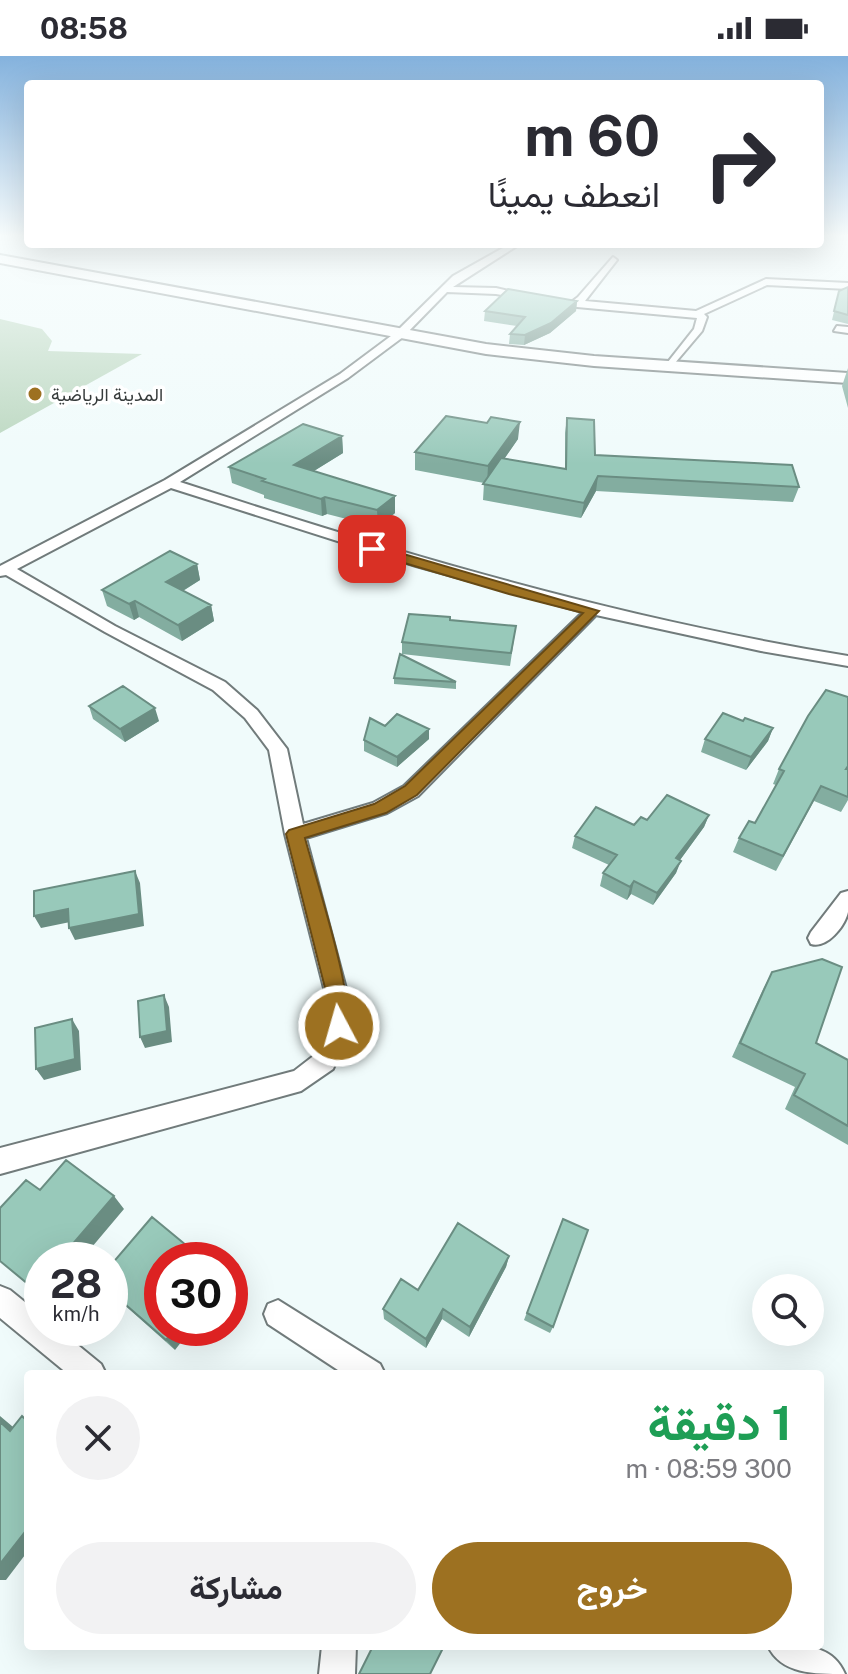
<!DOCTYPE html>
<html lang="ar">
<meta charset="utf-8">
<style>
body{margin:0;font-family:"Public Sans",Vazirmatn,sans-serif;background:#f2f2f3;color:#2b2b33;direction:rtl;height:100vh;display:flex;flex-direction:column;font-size:30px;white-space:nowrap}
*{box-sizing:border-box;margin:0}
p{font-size:26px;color:#7c7c81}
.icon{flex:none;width:44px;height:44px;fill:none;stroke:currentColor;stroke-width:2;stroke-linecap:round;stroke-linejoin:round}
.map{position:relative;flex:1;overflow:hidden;direction:ltr}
.side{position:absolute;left:24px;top:1314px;width:800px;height:280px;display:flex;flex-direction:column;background:#fff;border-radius:8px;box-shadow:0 8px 32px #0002;direction:rtl}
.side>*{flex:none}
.top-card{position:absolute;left:24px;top:24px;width:800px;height:168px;border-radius:8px;box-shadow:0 8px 32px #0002;direction:rtl;background:#fff;color:#2b2b33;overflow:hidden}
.controls{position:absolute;left:752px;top:1218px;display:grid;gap:16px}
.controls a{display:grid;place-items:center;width:72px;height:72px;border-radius:50%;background:#fff;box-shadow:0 8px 32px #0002;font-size:40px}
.speed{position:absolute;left:24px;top:1186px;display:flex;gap:16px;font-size:40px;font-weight:700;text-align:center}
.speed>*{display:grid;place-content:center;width:104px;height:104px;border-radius:50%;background:#fff;box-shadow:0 8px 32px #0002;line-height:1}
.speed small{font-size:20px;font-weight:400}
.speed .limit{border:12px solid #d22;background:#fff;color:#111}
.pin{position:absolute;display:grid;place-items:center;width:68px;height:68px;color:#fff;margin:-34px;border-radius:16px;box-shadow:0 4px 12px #0006}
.me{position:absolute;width:88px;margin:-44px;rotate:354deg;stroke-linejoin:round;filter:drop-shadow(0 0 6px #0008)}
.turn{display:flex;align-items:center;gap:28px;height:168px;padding:0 32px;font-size:36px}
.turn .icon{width:104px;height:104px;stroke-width:2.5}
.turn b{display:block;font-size:56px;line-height:68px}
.round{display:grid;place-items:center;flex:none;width:84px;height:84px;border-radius:42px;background:#f2f2f3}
.head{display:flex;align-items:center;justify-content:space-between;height:136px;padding:0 32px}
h1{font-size:48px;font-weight:700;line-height:60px;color:#1e9e55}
.cta{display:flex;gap:16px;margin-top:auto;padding:16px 32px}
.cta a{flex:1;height:92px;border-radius:48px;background:#9d7121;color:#fff;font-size:32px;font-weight:700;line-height:92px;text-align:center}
.cta a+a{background:#f2f2f3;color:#2b2b33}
.status{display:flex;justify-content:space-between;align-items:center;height:56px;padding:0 40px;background:#fff;direction:ltr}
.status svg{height:22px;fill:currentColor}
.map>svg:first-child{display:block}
.green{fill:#b9d6be}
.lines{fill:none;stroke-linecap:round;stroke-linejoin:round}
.minor-casing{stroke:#717b7b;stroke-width:4}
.primary-casing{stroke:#717b7b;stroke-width:4}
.minor{fill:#fff;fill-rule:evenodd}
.primary{fill:#fff;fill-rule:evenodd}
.wall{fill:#83ada0}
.shaded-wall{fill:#6a8d82}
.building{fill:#98c9ba;stroke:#6a8d82;stroke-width:2}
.route{fill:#9d7121;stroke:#664915;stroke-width:2}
.poi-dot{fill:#9d7121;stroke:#fff;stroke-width:3}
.labels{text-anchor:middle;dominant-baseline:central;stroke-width:7;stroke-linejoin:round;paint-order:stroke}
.far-poi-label{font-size:18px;fill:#363b3b;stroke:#fff;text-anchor:start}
</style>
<div class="status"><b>08:58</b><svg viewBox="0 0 49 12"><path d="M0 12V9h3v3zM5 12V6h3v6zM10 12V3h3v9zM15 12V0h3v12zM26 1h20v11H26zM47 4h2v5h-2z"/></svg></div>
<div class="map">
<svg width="848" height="1618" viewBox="0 0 848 1618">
<rect width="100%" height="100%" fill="#f0fbfb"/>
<!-- green -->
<path class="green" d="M0,263L42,273L52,285L48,295L142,298L0,377Z"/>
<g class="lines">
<defs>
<path id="minor" d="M510,188H520L453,231L496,232L531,240V244L496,238L447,236L403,281L348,322L180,426C400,498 620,563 848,600V610L761,595L596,559L418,740L387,757L306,782L348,940L351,970L333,1013L301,1035L0,1118V1092L294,1015L316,998L327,970L326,940L285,778L269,694L245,662L213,634L105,576L6,519L0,520V510L165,424L340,318L395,277L453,220ZM171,432L416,510L583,556L404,730L373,747L303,768L287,693L257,654L225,626L115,570L17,513Z
M613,201L617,204L585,245L696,255L766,223L848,227V233L767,229L704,258L707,261L702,275L669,314L664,311L694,273L697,262L566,250L578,241Z
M837,270L848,271V277L834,275Z
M848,835C848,841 848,849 848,856C845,870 827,893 811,888L808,882L811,876L841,837Z
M0,1230L10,1234L42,1260V1272H57L101,1308L106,1318H68L0,1262Z
M278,1244L380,1308L385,1318H344L268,1268L264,1258L268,1248Z
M322,1590H356L355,1618H319Z
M768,1590C798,1590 831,1585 845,1618C814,1618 781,1618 768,1590Z"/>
<path id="primary" d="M0,199L486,288L594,300L848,317V327L594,310L486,298L0,207Z"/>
</defs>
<!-- minor casing -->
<use href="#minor" class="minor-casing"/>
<!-- primary casing -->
<use href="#primary" class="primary-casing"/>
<!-- minor -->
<use href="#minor" class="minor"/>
<!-- primary -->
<use href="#primary" class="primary"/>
</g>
<!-- wall -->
<path class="wall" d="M848,231V268L832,264L839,235Z
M577,245L576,255L550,277L524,289L509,288L510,278L517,270L484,265L485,255Z
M848,312V352L842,330Z
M567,362L595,399L799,431L793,446L596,435L581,462L483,444L484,427L415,414V396L518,383L504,403L565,413V377Z
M342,380L343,397L314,415L395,457L378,471L327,458L322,460L264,442V439L232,427L229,411Z
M197,508L200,524L183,535L211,549L214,565L182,585L139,561L134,564L107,550L102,534Z
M450,564L516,570L510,610L402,598V586Z
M394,622L456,626V633L394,628Z
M848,641V744L841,756L814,745L776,815L733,796L739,782L755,767L776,729L773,728L779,713Z
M89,650L159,665L125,686L93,663Z
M743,665L773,672L768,685L746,714L701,696L705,683Z
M385,670L429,673V683L397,711L364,695V684Z
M709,759L704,771L680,804L676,817L653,849L631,838L627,844L600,830L603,817L609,809L572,792L575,780L634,769L647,764Z
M772,916L816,987L848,1004V1089L785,1053L795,1031L732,1001L764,931Z
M563,1163L553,1271L550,1277L524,1264Z
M509,1200L506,1211L469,1281L442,1263L426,1292L384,1263L383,1253L418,1234Z
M110,1210L175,1294L110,1236Z"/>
<!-- shaded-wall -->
<path class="shaded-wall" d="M577,245L576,255L550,277L524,289L525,279Z
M520,366L518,383L487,428L488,410Z
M342,380L343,397L296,426L294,409Z
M598,420L596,435L581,462L584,447Z
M395,440V457L378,471L377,454Z
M325,441L327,458L322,460L321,443Z
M197,508L200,524L171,542L166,526Z
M135,545L139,561L134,564L129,548Z
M211,549L214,565L182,585L178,569Z
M155,652L159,665L125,686L120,673Z
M773,672L768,685L746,714L751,701Z
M429,673V683L397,711V701Z
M709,759L704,771L672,815L676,802Z
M681,805L676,817L653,849L657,837Z
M135,815L140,827L144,870L75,884L69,872Z
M634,825L631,838L627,844L630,831Z
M68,853L75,865L41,872L34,860Z
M164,939L169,951L172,986L145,992L140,981Z
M72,963L79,975L81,1014L44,1024L36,1013Z
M114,1140L124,1153L81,1204H59Z
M509,1200L506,1211L469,1281L470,1271Z
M42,1224V1240L34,1233Z
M443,1253L442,1263L426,1292V1283Z
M175,1272H192L175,1294L166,1284Z
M0,1360L25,1381L10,1375L0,1366Z
M28,1472V1495L6,1524H0V1508Z"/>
<!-- building -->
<path class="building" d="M848,231V259L834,255L839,235Z
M508,233L577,245L551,267L525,279L510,278L525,261L485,255Z
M446,360L487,367L491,361L520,366L488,410L415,396Z
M567,362L594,364L595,399L792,409L799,431L598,420L584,447L483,428L501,402L566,413Z
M303,368L342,380L294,409L395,440L377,454L325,441L321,443L262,425L265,423L229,411Z
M170,495L197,508L166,526L211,549L178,569L135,545L129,548L102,534Z
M409,558L450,561V564L516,570L511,597L402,586Z
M400,598L456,626L394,622Z
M123,630L155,652L120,673L89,650Z
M826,634L848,641V710L846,713H848V741L821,730L783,800L739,782L749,765L755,767L784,715L779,713L808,660Z
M723,657L743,665L745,662L773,672L751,701L705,683Z
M397,658L429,673L397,701L364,684L370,662L385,670Z
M667,739L709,759L676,802L681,805L657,837L634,825L630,831L603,817L617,799L575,780L596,751L634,769L641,761L647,764Z
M135,815L139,858L69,872L68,853L34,860V835Z
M822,903L842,911L816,987L848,1004V1070L794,1039L805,1018L740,987L772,916Z
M164,939L167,975L140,981L138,945Z
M72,963L75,1003L36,1013L35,972Z
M66,1104L114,1140L59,1204H42V1224L34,1233L0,1205V1152L26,1124L40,1134Z
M152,1161L204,1204H162V1272H175L166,1284L110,1235V1210Z
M563,1163L588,1174L553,1271L527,1257Z
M458,1167L509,1200L470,1271L443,1253L426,1283L383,1253L401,1223L418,1234Z
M22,1360L28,1366V1472L0,1508V1366L10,1375Z
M373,1590H444L430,1618H359Z"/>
<!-- sky -->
<linearGradient id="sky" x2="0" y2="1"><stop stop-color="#84b2dd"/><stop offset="0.44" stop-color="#f8fdfd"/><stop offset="1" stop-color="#f8fdfd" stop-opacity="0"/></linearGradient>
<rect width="848" height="408" fill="url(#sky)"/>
<!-- route -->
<path class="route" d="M367,490H376L599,555L417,739L386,757L305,782C314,817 358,950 346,976L339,979L331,976L327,940L286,778L289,774L374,748L405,730L583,557L509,538L367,496Z"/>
<!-- markers -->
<circle class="poi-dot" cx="35" cy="338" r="8"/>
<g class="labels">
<!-- far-poi labels -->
<g class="far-poi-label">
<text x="51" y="338">المدينة الرياضية</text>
</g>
</g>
</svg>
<div class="controls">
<a><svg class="icon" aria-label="search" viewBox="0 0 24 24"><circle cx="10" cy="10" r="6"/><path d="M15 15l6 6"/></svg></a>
</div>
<div class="speed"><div>28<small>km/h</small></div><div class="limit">30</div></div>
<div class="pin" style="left:372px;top:493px;background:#d93025"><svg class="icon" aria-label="arrive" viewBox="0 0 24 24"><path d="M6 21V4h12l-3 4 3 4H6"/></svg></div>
<svg class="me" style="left:339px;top:970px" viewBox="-20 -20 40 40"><circle r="17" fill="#9d7121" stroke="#fff" stroke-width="3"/><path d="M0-11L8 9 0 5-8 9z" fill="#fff"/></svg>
<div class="top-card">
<div class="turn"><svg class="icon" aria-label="right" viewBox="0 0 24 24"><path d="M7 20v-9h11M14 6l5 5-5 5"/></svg><div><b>60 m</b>انعطف يمينًا</div></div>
</div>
<section class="side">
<div class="head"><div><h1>1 دقيقة</h1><p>300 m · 08:59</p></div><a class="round"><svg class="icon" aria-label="close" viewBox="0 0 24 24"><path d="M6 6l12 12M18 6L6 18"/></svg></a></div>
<div class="cta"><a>خروج</a><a>مشاركة</a></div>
</section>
</div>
